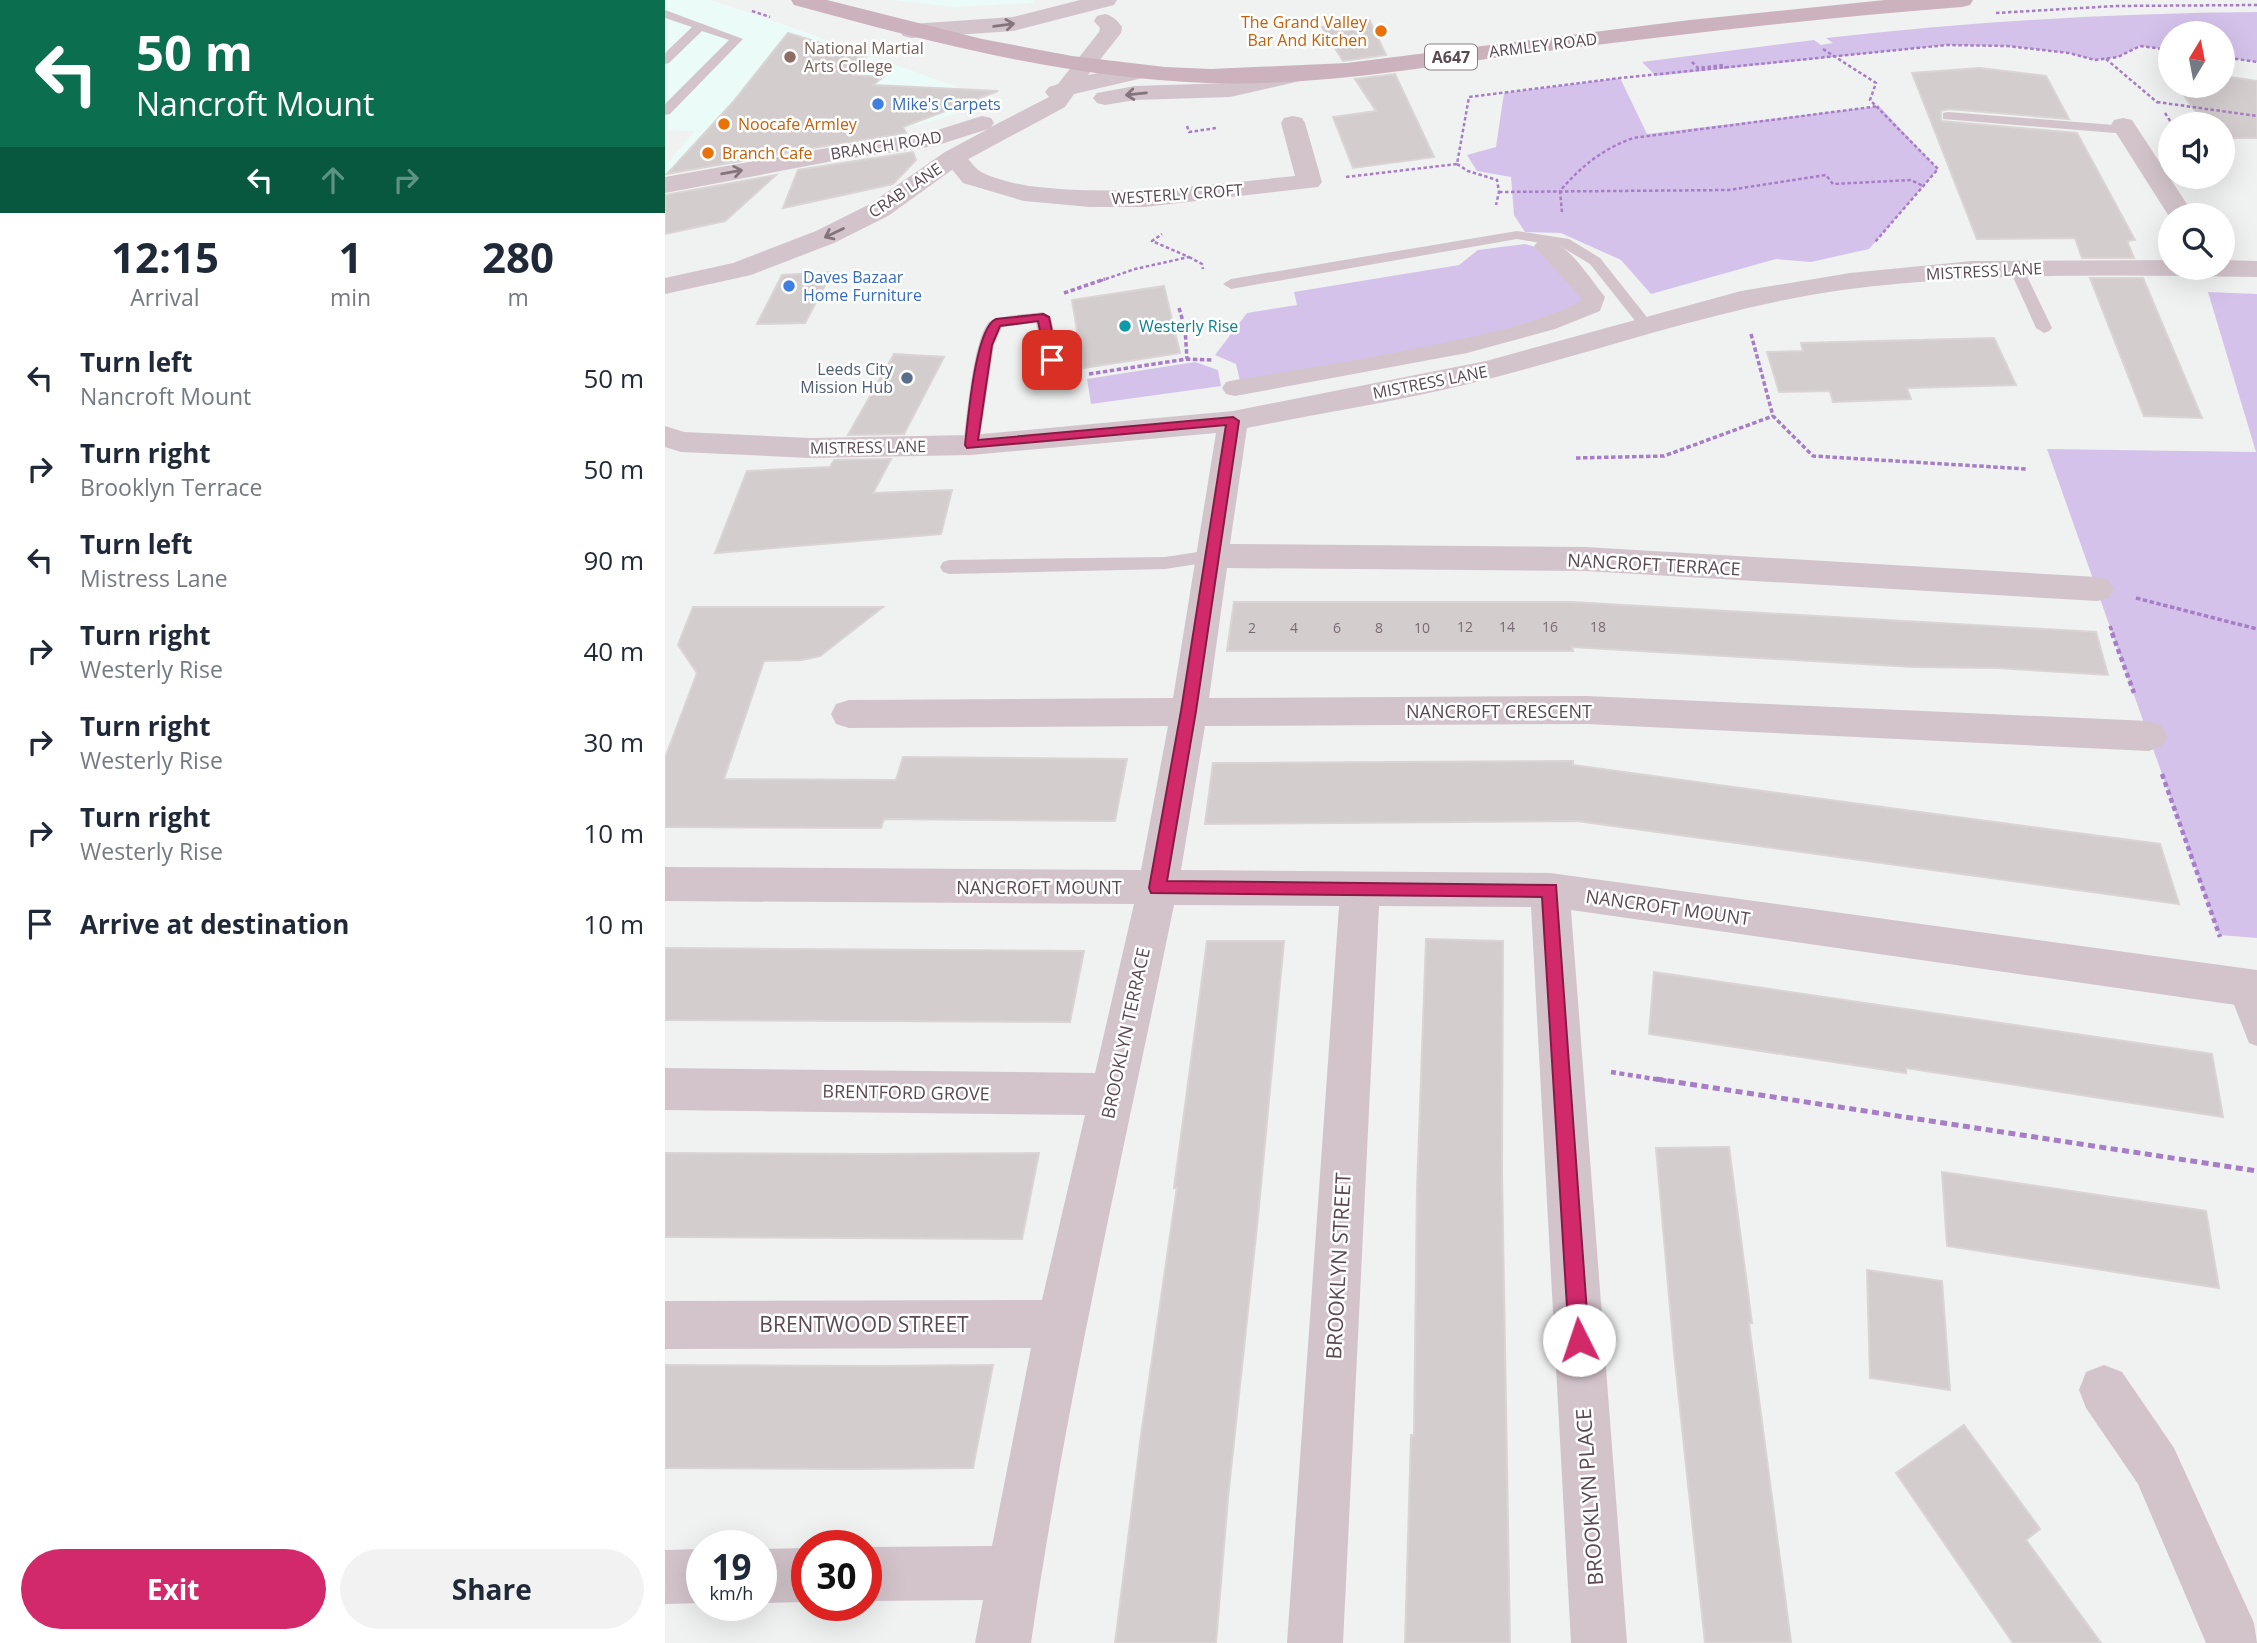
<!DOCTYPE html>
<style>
body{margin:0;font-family:"Open Sans",sans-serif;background:#f2f2f3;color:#1f2937;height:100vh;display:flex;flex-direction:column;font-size:26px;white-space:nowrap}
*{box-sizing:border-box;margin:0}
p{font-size:23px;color:#747a83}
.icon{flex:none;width:38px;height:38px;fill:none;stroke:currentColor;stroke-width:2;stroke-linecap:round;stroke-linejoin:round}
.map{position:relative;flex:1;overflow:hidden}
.sheet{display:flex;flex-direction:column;background:#fff;width:665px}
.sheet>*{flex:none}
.top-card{background:#0b6e4f;color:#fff;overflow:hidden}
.needle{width:46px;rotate:10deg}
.buttons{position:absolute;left:1493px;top:21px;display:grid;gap:14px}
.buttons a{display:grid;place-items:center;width:77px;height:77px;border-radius:50%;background:#fff;box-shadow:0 7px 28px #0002;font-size:35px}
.speed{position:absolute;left:21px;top:1530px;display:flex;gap:14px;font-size:35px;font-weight:700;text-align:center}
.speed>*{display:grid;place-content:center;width:91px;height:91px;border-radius:50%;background:#fff;box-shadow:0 7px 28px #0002;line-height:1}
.speed small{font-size:18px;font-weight:400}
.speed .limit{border:10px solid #d22;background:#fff;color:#111}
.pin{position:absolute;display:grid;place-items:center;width:60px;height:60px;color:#fff;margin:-30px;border-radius:14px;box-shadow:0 4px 10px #0006}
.me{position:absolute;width:77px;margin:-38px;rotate:356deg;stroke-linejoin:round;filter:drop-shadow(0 0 5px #0008)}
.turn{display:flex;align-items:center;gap:24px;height:147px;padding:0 21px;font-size:32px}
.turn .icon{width:91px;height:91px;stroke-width:2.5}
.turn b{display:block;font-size:49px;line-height:60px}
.lanes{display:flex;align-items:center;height:66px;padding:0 21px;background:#0003;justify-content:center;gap:35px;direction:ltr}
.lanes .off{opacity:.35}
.eta{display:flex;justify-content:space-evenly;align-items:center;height:119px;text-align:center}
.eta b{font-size:42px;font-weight:700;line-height:49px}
.cta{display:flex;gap:14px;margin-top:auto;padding:14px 21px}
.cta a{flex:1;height:80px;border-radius:42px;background:#d2296b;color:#fff;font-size:28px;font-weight:700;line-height:80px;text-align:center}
.cta a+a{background:#f2f2f3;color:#1f2937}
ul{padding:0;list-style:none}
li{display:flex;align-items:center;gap:21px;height:91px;padding:0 21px}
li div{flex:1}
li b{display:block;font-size:26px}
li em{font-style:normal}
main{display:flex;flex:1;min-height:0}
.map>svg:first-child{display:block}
.commercial{fill:#ebfbf7}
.green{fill:#d4c2eb}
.building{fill:#d3cdce;stroke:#dad4d5;stroke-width:2}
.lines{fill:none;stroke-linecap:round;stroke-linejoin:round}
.path-far3{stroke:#a67dc6;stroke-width:2.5;stroke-dasharray:3.5 2.5;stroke-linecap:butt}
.path-far2{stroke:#a67dc6;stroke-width:3.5;stroke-dasharray:4.5 2.5;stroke-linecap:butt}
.path-far1{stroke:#a67dc6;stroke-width:4.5;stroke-dasharray:5 3.5;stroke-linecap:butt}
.path{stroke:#a67dc6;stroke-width:5;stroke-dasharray:7 4.5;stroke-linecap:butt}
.service{fill:#d3c4cb;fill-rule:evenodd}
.pedestrian{fill:#d3c4cb;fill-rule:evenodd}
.minor{fill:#d3c4cb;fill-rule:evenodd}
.tertiary{fill:#d3c4cb;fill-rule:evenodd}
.primary{fill:#ccb2bd;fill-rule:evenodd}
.oneway{stroke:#85747c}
.route{fill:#d2296b;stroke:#881b46;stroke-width:2}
.food-dot{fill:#e8710a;stroke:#fff;stroke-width:2.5}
.education-dot{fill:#8d6e63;stroke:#fff;stroke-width:2.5}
.shop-dot{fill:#3f7fe0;stroke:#fff;stroke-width:2.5}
.culture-dot{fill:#0f9aa8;stroke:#fff;stroke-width:2.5}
.service-dot{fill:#5c6f8a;stroke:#fff;stroke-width:2.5}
.labels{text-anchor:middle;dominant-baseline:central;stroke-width:5;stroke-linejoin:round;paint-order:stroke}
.number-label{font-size:14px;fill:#796a71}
.far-food-label{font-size:16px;fill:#c56008;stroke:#fff;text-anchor:start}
.far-street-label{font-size:16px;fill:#5b4952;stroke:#fff}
.far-education-label{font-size:16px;fill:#785e54;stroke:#fff;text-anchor:start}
.shield{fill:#fff;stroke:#8c8086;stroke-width:2}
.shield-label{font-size:16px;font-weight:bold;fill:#5b4952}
.far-shop-label{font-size:16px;fill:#366cbe;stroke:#fff;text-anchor:start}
.far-culture-label{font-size:16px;fill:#0d838f;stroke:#fff;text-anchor:start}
.far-service-label{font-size:16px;fill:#4e5e75;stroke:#fff;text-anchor:end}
.street-label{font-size:18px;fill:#5b4952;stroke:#fff}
.near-street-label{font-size:21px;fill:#5b4952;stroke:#fff}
</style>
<main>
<section class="sheet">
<div class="top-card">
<div class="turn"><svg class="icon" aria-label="left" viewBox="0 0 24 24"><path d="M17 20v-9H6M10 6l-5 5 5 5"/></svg><div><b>50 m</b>Nancroft Mount</div></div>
<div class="lanes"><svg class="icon" aria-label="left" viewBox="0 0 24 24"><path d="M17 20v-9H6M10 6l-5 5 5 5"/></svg><svg class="icon off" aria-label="ahead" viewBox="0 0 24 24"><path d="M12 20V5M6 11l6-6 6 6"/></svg><svg class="icon off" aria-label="right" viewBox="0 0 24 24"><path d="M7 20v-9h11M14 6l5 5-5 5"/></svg></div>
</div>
<div class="eta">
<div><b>12:15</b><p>Arrival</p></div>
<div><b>1</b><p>min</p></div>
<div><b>280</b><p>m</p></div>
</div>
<ul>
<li><svg class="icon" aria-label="left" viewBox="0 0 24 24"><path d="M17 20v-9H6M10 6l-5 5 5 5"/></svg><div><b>Turn left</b><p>Nancroft Mount</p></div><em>50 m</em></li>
<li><svg class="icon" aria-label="right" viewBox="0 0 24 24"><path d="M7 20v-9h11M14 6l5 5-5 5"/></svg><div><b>Turn right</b><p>Brooklyn Terrace</p></div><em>50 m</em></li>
<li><svg class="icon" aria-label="left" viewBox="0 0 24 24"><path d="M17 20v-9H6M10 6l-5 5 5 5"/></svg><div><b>Turn left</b><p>Mistress Lane</p></div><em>90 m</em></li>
<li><svg class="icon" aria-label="right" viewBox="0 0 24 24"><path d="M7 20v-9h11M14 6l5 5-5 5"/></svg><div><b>Turn right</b><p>Westerly Rise</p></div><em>40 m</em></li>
<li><svg class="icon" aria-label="right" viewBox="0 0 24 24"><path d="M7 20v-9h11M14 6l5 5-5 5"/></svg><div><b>Turn right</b><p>Westerly Rise</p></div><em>30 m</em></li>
<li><svg class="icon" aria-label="right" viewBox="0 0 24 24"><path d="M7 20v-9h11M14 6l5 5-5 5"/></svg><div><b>Turn right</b><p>Westerly Rise</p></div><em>10 m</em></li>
<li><svg class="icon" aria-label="arrive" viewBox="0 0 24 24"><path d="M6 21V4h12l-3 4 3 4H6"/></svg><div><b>Arrive at destination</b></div><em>10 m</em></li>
</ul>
<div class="cta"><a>Exit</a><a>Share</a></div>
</section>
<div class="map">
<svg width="1592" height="1643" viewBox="0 0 1592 1643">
<rect width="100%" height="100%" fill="#eff2f0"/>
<!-- commercial -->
<path class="commercial" d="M0,0H45L117,24L287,85L305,95V101L291,114L255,124L0,171V166L30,131L0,130Z
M228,0H369L368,3L289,7Z"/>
<!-- green -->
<path class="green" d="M1592,12V62L1558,57V33H1505V50L1475,46L1453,57L1430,60L1404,53L1342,46L1282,45L991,76L977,62L1149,40L1156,45L1168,43L1161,38C1305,22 1448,13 1592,12Z
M955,78L982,134L1214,106L1273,169L1204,249L1146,262L1111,259L986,294L956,260L896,233L860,232L849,215L846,177L812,171L802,155L831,147L839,93Z
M860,244L881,250L921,293L912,309L769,349L575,381L571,364L550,355L582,313L632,305L629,292L794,265L813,250Z
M1543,292L1592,294V938L1554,935L1382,449L1591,452Z
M530,362L553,370L556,386L426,404L422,379Z"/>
<!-- building -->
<path class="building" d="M704,19L721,55L678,61L657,27Z
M123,33L201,57L188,75L218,77L208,85L333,91L238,127L241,133L142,149L144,144L138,150L2,174L68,102Z
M1315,68L1381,76L1404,119L1283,109L1276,111V121L1412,133L1470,240L1462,241L1469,258H1417L1410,238L1312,239L1247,73Z
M730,74L769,157L688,168L668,117L711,111L690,79Z
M1558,76L1592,81V138H1558V124H1540L1512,86H1558Z
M248,152L251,160L228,184L118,208L133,170Z
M111,175L60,221L0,234V195Z
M167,272L140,323L92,324L117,275Z
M1425,278H1478L1537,418L1479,416Z
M499,286L515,353L418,368L407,300Z
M1329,338L1351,385L1242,388L1246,399L1168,402L1165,391L1114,392L1102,352L1138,351L1136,343Z
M229,354L279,357L239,434L183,435Z
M226,459L208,493L287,490L276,534L50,553L82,471L165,467L169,460Z
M569,602H907L1431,632L1443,675L1333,668L1249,667L907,647L908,651H562Z
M28,607H218L155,656L137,660L99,661L59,779L231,780L238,757L462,759L450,821L219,819L216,828L0,827V758L32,673L13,645Z
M908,761V765L1046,784L1495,844L1514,904L912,821L540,824L548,763Z
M761,939L838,941L837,1172L845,1643H740L746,1435H749L752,1188Z
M542,941H619L593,1217L563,1498L551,1643H450L476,1435L512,1187L509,1188Z
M0,948L124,949L419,951L405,1022L0,1020Z
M989,972L1547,1054L1558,1117L1241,1068V1073L984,1034Z
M1064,1147L1087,1323H1084L1126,1642L1040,1643L1009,1353L991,1148Z
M0,1153L212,1154L374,1153L357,1239L0,1237Z
M1277,1172L1541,1211L1554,1288L1282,1246Z
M1202,1270L1277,1281L1285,1390L1205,1378Z
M0,1365L209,1366L328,1365L308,1468L184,1469L0,1468Z
M1299,1425L1375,1529L1361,1540L1436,1643H1348L1231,1473Z"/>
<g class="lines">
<!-- path-far3 -->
<path class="path-far3" d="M87,11L105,17
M1331,13L1451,6L1592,5
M1158,49L1211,83L1205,100L1273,169L1210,242
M1558,57L1592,62
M1441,59L1493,103
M1027,62L1033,68L1058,65L1061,68
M1492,102L1592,116
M1500,113L1507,124
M522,126L524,132L551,128
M792,164L803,171L832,180L834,192L831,205
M681,177L792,164L804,97L955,78L1282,45L1342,46L1404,53L1430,60L1453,57L1475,46L1505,50
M834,192L1064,190L1161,175L1168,184L1246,180L1258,186
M897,212L895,191C916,166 938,149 968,138L1214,106
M524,257L537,264L538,269
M435,281L470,269L524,257L487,241L497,234"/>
<!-- path-far2 -->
<path class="path-far2" d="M399,293L440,279
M514,308L520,328L522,359
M1086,334L1108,416L1148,456L1362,469
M424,374L522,359L547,360
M911,458L999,456L1108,416
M1471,598L1592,629
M1445,626L1448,634"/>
<!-- path-far1 -->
<path class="path-far1" d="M1447,633L1469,693
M1497,774L1555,937
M946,1072L1002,1081"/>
<!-- path -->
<path class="path" d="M991,1079L1592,1171"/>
<!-- service -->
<path class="service" d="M0,10L78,39L5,114L0,115V104L64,40L37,31L4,63L0,64V53L27,27L0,18Z
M1283,112L1462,126L1469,130L1462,134L1278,119V113Z
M852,231L904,239L935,258L985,321L988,324L985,327H975L925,264L895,246L852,239L566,289L558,284L566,279Z
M1351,264L1358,268L1387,328L1384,331L1379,333L1371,328L1344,268Z
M378,312L386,317L399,381L391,386L383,381L371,323L337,327L329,345L314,445L312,449H300L298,445C302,418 308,339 324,322C330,315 368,314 378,312Z
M546,550L552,551L555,556L552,561L500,569L284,574L278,572L275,567L278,562L284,560L500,557Z
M1573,977L1581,980L1592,1006V1046L1584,1043L1562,987L1565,980Z"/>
<!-- pedestrian -->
<path class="pedestrian" d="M881,239C904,245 922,274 936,292L940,297L935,311L890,329L802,353L570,396L561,394L557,388L561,382L570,380C644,368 718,356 792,340C833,331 876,321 915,302L916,298L869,246L873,241Z"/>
<!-- minor -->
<path class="minor" d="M628,116L637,118L640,123L657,182L653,187L479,207H425L359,201L298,183L277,157L280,152C303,146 302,165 318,173C331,179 350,184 364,186C454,197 541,185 630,176L616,123L619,118Z
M1458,118L1467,120L1529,215H1505V218L1446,125L1449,120Z
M1505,260V268H1558V260L1592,261V277C1457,275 1320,272 1185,289C1064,305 949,346 831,377C750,399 665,411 582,428L565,544L920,547L1432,577L1444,580L1449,589L1444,598L1432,601L920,571L562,568L544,698L921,696L1484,721L1497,726L1502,736L1497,746L1484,751L921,724L540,726L516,870L885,873L1592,970V1008L906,910L962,1643H906L866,907L714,906L678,1643H622L674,906L509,905C459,1151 402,1394 366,1643H310L318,1600L201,1601V1547L327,1546L366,1348L0,1349V1301L377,1300L420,1115L0,1110V1068L430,1073L469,904L0,901V867L476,870L503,726L184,728L171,724L166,714L171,704L184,700L508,698L551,433L306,455L145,458L16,452L0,447V426L19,432L145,438L306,435L568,411L821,361L1076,291L1185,273L1307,261Z
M1439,1365L1457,1372L1509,1448L1589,1623L1592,1643H1541L1473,1484L1421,1408L1414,1390L1421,1372Z
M142,1548V1602L96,1603V1549Z
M37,1549V1603L0,1604V1550Z"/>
<!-- tertiary -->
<path class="tertiary" d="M415,0H452L449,5L348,31L246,38L238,36L235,31L238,26L246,24L348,17Z
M440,14C448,16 452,20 457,27L456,33L423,75L474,65L482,67L486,72L482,77L409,94L400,107L298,162L223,216L169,243L86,275L0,294V278L68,263L151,231L205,204L280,152L323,129L270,146L168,161L0,193V177L168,147L266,132L317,116L326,118L329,123L326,127L384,97L380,92L384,87L393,84L434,32L435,28L429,21L432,16Z
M636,67L644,69L648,74L644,79L565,97L470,100L440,105L432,103L428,98L432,93L470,86L565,83Z"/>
<!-- primary -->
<path class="primary" d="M126,0H162L317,39L407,56L500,67L546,69L682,63L1025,20L1220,0H1308L1305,5L1297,7C1153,18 1010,35 867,53C759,67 651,87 542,83C401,78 265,42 129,5Z"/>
</g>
<!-- one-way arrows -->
<defs><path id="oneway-shaft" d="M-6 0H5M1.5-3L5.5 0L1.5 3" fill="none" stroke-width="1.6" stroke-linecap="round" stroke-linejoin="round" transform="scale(1.75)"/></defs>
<g class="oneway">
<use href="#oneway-shaft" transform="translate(339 25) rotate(-8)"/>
<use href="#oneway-shaft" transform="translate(471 94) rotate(174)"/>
<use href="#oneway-shaft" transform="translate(67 172) rotate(-10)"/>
<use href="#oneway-shaft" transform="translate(169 233) rotate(154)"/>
</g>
<!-- route -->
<path class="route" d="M378,314L384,317L393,360L387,364L381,360L373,321L335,326L327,345L313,440L568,417L574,421L531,711L502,881L891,885L924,1340L921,1347L914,1350L907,1347L904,1340L877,897L486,893L484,888L516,711L561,425L302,448L300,445C303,421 310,328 331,319Z"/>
<!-- markers -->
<g class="food-dot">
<circle cx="716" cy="31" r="7"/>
<circle cx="59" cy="124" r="7"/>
<circle cx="43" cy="153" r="7"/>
</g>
<circle class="education-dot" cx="125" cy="57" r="7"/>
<g class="shop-dot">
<circle cx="213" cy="104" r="7"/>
<circle cx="124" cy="286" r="7"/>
</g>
<circle class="culture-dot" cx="460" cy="326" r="7"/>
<circle class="service-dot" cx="242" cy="378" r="7"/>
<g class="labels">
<!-- number labels -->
<g class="number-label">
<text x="800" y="626">12</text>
<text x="842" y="626">14</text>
<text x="885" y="626">16</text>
<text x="933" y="626">18</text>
<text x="587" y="627">2</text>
<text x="629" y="627">4</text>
<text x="672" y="627">6</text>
<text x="714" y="627">8</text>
<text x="757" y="627">10</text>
</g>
<!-- far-food labels -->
<g class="far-food-label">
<text x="702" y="22" text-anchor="end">The Grand Valley<tspan x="702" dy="18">Bar And Kitchen</tspan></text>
<text x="73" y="124">Noocafe Armley</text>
<text x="57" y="153">Branch Cafe</text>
</g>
<!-- far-street labels -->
<g class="far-street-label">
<text transform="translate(878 45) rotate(-7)">ARMLEY ROAD</text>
<text transform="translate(221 145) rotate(-9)">BRANCH ROAD</text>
<text transform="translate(240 190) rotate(-34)">CRAB LANE</text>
<text transform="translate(512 194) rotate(-4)">WESTERLY CROFT</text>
<text transform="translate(1319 271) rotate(-3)">MISTRESS LANE</text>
<text transform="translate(765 382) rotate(-11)">MISTRESS LANE</text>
<text transform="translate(203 447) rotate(-1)">MISTRESS LANE</text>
</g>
<!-- far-education labels -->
<g class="far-education-label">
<text x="139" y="48">National Martial<tspan x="139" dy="18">Arts College</tspan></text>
</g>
<!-- shield labels -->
<rect class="shield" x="760" y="44.5" width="52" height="25" rx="5"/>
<g class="shield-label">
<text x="786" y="57">A647</text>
</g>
<!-- far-shop labels -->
<g class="far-shop-label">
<text x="227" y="104">Mike's Carpets</text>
<text x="138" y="277">Daves Bazaar<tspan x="138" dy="18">Home Furniture</tspan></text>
</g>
<!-- far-culture labels -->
<g class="far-culture-label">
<text x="474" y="326">Westerly Rise</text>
</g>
<!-- far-service labels -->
<g class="far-service-label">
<text x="228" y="369">Leeds City<tspan x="228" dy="18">Mission Hub</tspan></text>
</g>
<!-- street labels -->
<g class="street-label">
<text transform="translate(989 564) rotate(3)">NANCROFT TERRACE</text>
<text x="834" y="711">NANCROFT CRESCENT</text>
<text x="374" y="887">NANCROFT MOUNT</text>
<text transform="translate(1003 907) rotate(8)">NANCROFT MOUNT</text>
<text transform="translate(460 1033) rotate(-78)">BROOKLYN TERRACE</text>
<text transform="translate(241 1092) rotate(1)">BRENTFORD GROVE</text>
</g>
<!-- near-street labels -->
<g class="near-street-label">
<text transform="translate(673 1266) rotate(-87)">BROOKLYN STREET</text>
<text x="199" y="1324">BRENTWOOD STREET</text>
<text transform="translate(924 1497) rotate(-94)">BROOKLYN PLACE</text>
</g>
</g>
</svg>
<div class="buttons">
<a><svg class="needle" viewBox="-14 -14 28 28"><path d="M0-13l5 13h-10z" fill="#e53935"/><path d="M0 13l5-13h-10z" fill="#747a83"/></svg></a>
<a><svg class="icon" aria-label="sound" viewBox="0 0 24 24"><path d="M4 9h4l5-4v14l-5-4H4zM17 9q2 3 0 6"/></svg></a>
<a><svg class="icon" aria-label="search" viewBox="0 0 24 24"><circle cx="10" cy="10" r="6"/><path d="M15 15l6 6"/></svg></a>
</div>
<div class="speed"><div>19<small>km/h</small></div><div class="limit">30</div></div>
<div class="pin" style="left:387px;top:360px;background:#d93025"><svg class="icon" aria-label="arrive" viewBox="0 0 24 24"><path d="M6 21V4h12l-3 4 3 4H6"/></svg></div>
<svg class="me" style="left:914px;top:1340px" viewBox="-20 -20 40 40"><circle r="19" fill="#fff"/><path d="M0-13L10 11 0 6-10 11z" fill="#d2296b"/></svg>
</div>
</main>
